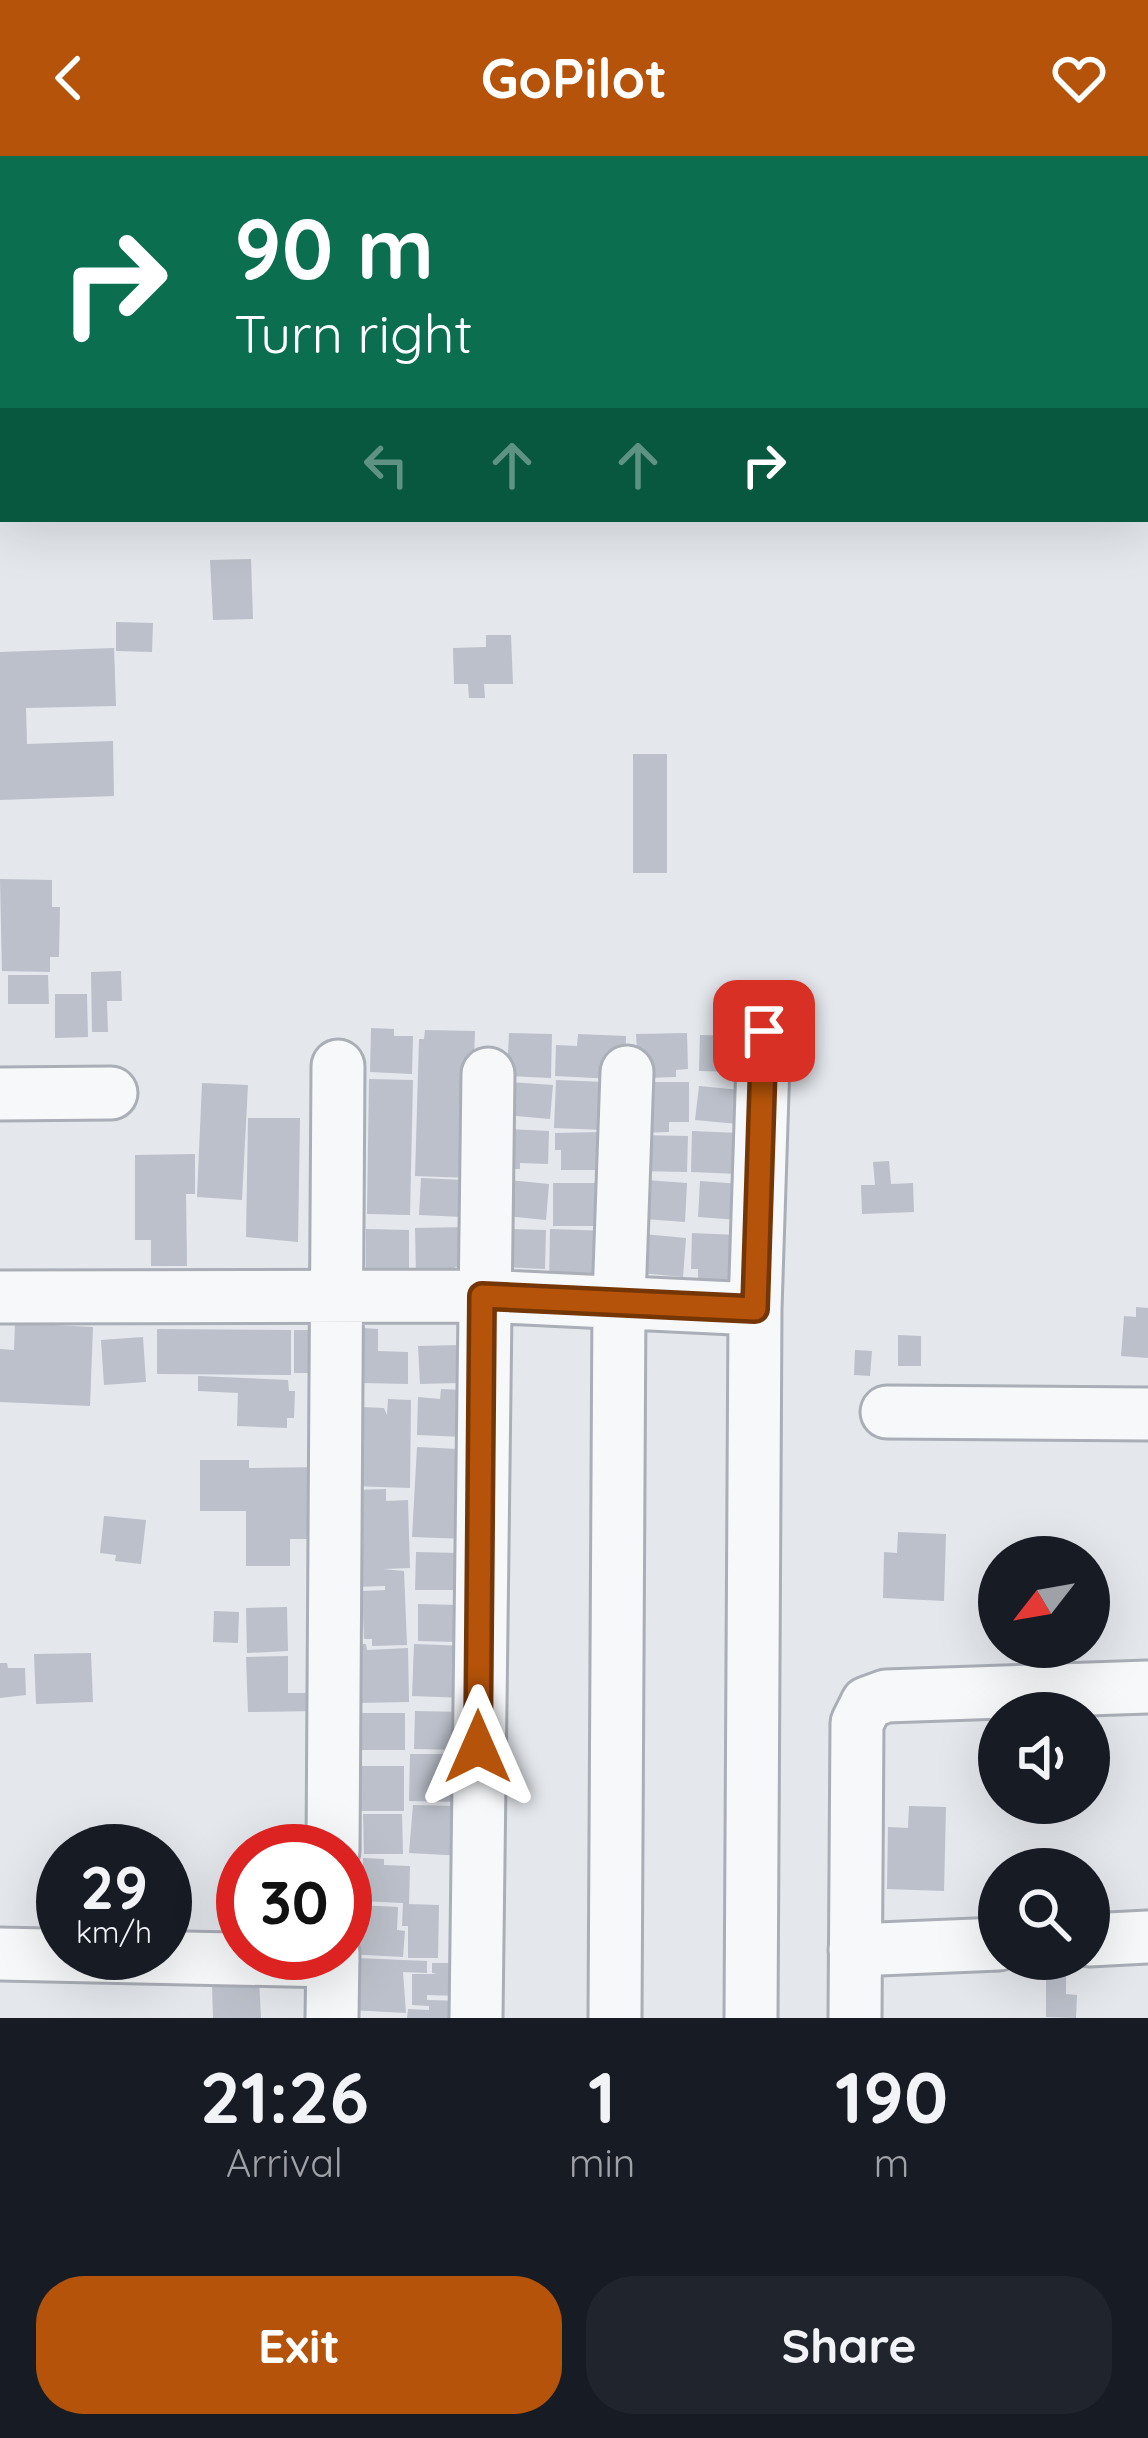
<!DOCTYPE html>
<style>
body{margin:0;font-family:Quicksand,sans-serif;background:#20242c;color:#f1f3f6;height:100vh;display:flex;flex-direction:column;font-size:45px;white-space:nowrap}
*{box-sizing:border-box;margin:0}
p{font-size:39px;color:#9ea1a6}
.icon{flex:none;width:66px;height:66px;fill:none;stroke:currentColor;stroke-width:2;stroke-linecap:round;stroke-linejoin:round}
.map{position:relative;height:1862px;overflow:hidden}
.drawer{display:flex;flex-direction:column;background:#171b24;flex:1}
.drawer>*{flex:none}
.banner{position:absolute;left:0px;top:0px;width:1149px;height:366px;box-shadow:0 12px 48px #0002;background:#0b6e4f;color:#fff;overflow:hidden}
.needle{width:78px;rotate:239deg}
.tools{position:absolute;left:978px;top:1380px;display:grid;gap:24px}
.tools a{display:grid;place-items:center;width:132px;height:132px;border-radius:50%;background:#171b24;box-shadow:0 12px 48px #0002;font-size:60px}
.speed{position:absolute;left:36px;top:1668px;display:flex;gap:24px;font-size:60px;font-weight:700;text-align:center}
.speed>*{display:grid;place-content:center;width:156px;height:156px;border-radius:50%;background:#171b24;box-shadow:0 12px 48px #0002;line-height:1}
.speed small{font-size:30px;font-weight:400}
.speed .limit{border:18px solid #d22;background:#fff;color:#111}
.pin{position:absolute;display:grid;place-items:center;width:102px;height:102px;color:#fff;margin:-51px;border-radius:24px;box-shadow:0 6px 18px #0006}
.me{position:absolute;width:132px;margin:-66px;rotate:0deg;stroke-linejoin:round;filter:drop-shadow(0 0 9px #0008)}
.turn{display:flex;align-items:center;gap:42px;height:252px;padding:0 36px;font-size:54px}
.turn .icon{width:156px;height:156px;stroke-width:2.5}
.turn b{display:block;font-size:84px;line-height:102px}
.lanes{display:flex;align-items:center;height:114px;padding:0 36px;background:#0003;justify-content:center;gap:60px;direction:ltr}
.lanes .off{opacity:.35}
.eta{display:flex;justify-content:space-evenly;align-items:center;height:204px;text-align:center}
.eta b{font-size:72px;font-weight:700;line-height:84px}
.cta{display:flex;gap:24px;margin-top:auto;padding:24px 36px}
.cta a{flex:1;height:138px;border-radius:48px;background:#b45309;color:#fff;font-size:48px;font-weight:700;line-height:138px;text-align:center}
.cta a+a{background:#20242c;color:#f1f3f6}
header{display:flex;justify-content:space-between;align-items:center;height:156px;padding:0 36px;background:#b45309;color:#fff;font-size:54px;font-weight:700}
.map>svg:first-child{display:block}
.building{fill:#bbc0ca}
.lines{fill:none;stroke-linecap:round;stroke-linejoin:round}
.minor-casing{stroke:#a9aeb7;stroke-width:57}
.minor{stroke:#f7f8fa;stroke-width:51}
.route-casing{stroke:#753606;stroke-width:30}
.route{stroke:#b45309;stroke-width:21}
</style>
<header><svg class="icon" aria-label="back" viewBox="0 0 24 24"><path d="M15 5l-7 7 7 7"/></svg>GoPilot<svg class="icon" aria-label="heart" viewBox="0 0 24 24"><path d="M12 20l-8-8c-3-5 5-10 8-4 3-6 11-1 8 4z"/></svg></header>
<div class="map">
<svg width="1148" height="1862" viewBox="0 0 1148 1862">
<rect width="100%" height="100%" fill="#e4e7ec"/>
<!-- building -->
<path class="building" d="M251,403L253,463L213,464L210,404Z
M116,466L153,467L152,496L116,495Z
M486,479H511L513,528H484L485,542H469L468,528H454L453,492L486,491Z
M114,492L116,550L26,552L27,588L113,585L114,640L0,644V496Z
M633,598H667V717H633Z
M0,723L52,724V751H60L59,801H50V816L2,815Z
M121,815L122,845H107L108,876H92L91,816Z
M8,819H48L49,848H8Z
M55,838H87L88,881L55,882Z
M371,872L394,873V880H413L412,918L370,916Z
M425,874L475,875L470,1022L415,1020L419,883H424Z
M509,877L552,878L551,922L507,920Z
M687,877L688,913L676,914V921L646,922L638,913L636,878Z
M578,878L626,880L625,909L613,923L555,920L556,889L577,890Z
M700,879L741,880L739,916L699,915Z
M369,923L413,924L410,1059L367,1058Z
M556,924L605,926L603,974L554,972Z
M509,926L553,929L550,963L506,959Z
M637,926H689V966H669V976L637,977Z
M202,927L248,929L242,1044L197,1041Z
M699,930L741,934L738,968L695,964Z
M248,962H300L298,1086L246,1081Z
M506,973L549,975L548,1008L520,1007V1013H505Z
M692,975L739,977V1018L691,1016Z
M602,976V1014H561V994H555V977Z
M638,979L688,980L687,1016L638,1015Z
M195,998V1038H186L187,1110H151V1084H135V999Z
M889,1005L891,1028L913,1027L914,1056L862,1058L861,1029H875L873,1006Z
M421,1022L464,1024L463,1061L419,1059Z
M509,1024L549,1028L546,1064L506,1060Z
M646,1024L687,1027L685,1066L644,1063Z
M700,1025L741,1028L739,1064L698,1061Z
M553,1027H608L609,1070H553Z
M467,1071V1111H455V1119L416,1120L415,1072Z
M366,1073L409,1074V1119H366Z
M506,1073L546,1074L545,1113L505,1111Z
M550,1073L611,1075L609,1120L583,1119V1132L549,1131Z
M692,1077L738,1079L731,1130L698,1129V1113H691Z
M643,1078L686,1082L683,1121L640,1117Z
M1136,1151L1148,1152V1202L1121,1200L1124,1160L1136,1161Z
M15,1167L93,1171L90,1250L0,1246V1193L14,1194Z
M363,1172L378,1173V1195L408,1196V1228L363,1227Z
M157,1173L291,1174V1219L157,1218Z
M294,1174H310L311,1198H323V1217H294Z
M898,1179L921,1180V1210H898Z
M143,1181L146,1226L104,1229L101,1184Z
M459,1189L460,1227L420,1228L418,1190Z
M855,1194L872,1195L870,1220L854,1219Z
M198,1220L288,1224L289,1235H295L294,1262H287V1272L237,1270L238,1237L198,1235Z
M441,1233L465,1234L464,1281L417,1279L418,1241L440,1243Z
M388,1243L411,1244L410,1332L351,1330L361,1251L384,1252L387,1259Z
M417,1291L459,1293L467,1383L412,1381Z
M200,1304H249V1312L319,1311V1383H290V1410H246V1355H200Z
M386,1333V1345L408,1344L410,1412L383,1413L404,1415L407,1489L372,1490V1483H364L362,1435L385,1434V1430L354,1431L351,1334Z
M104,1360L146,1364L141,1408L115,1405L116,1399L100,1397Z
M898,1376L946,1378L944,1445L883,1442L884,1396L897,1397Z
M416,1396L459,1397L458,1434H415Z
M418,1448L458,1449L457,1486L418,1485Z
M287,1451L288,1495L247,1497L246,1452Z
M214,1455L239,1456L238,1487L213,1486Z
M353,1488H366L367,1494L408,1492L409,1546L355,1547Z
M414,1488L467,1490L466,1542L412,1540Z
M91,1497L93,1546L36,1548L34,1498Z
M288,1500V1537H320V1555L248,1556L246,1501Z
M0,1507H7L8,1512H25L26,1539L0,1542Z
M415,1555L465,1556L464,1594L414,1593Z
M354,1557H405V1594H355Z
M410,1598H445V1607L458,1608L463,1646L409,1645Z
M361,1610H404V1655H361Z
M413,1649L453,1650V1656H465L464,1700L409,1697Z
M909,1650L946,1651L944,1735L887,1733L888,1671L908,1672Z
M363,1658H402L403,1698H364Z
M363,1702L384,1703V1709L410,1710L409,1748L439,1749L438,1802H408V1770H402L403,1747L362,1745Z
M358,1749L398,1751L397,1774L405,1775L403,1801L347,1798L349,1762H357Z
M357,1802L427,1805V1817L403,1816L406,1857L350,1854Z
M432,1807H459V1840L427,1839V1844L464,1845L463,1862H407L408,1853L429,1854V1850L412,1849V1818H437L432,1817Z
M1046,1813L1066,1814V1838L1077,1839L1076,1862L1046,1861Z
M259,1822L261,1862H213L212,1829Z"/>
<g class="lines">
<defs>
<path id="minor" d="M1146,61H1148
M0,202H3
M1146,326H1148
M0,938L111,937
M0,1141L482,1140L755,1153
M887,1256L1148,1258
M333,1695L338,910
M1089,1784L1148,1781
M855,1794L999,1788
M0,1798L333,1805
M332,1862L333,1797
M476,1862L488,918
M615,1862L619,1144L627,916
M751,1862L755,1153L764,875
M855,1862L857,1567L867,1547L886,1540L1148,1531"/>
</defs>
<!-- minor casing -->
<use href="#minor" class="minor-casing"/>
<!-- minor -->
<use href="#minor" class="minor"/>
</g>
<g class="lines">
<defs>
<path id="route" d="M478,1591L482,1140L755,1153L764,875"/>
</defs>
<!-- route casing -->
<use href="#route" class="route-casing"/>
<!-- route -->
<use href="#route" class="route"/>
</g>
</svg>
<div class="tools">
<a><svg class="needle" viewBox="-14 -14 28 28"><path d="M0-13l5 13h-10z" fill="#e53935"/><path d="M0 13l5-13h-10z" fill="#9ea1a6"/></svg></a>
<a><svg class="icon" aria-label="sound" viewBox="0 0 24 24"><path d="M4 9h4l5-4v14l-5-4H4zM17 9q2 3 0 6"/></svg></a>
<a><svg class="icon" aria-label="search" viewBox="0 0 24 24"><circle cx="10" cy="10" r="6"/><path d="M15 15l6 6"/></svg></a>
</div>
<div class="speed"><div>29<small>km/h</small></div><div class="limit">30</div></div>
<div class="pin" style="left:764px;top:875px;background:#d93025"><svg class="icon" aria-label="arrive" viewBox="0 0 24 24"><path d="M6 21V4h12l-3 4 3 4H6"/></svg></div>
<svg class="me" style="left:478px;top:1591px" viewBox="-20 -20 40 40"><path d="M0-17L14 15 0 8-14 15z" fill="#b45309" stroke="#fff" stroke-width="4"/></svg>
<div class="banner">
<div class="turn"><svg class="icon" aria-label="right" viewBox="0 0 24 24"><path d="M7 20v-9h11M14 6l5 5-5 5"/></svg><div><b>90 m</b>Turn right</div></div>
<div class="lanes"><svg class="icon off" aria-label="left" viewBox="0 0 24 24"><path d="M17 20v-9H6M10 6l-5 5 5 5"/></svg><svg class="icon off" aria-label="ahead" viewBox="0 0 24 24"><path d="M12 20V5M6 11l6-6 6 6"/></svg><svg class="icon off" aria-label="ahead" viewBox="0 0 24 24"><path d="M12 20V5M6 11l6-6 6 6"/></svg><svg class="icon" aria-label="right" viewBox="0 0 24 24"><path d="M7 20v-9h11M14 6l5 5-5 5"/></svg></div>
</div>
</div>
<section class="drawer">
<div class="eta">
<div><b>21:26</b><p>Arrival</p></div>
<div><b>1</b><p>min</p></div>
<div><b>190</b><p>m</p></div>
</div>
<div class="cta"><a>Exit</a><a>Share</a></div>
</section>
